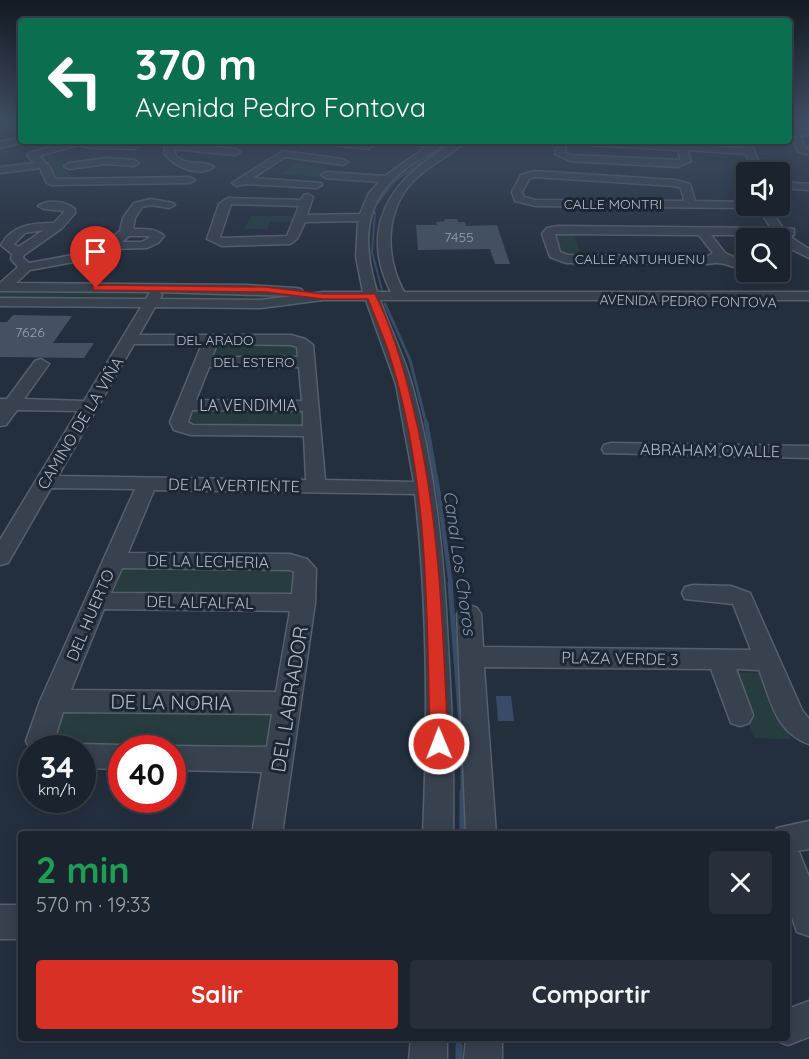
<!DOCTYPE html>
<html lang="es">
<meta charset="utf-8">
<style>
body{margin:0;font-family:Quicksand,sans-serif;background:#282f3a;color:#f1f3f6;height:100vh;display:flex;flex-direction:column;font-size:22px;white-space:nowrap}
*{box-sizing:border-box;margin:0}
p{font-size:20px;color:#a0a4aa}
.icon{flex:none;width:33px;height:33px;fill:none;stroke:currentColor;stroke-width:2;stroke-linecap:round;stroke-linejoin:round}
.map{position:relative;flex:1;overflow:hidden}
.side{position:absolute;left:18px;top:831px;width:772px;height:210px;display:flex;flex-direction:column;background:#1b232e;border-radius:6px;box-shadow:0 3px 15px #0003,0 0 0 2px #39404a}
.side>*{flex:none}
.top-card{position:absolute;left:18px;top:18px;width:774px;height:126px;border-radius:6px;box-shadow:0 3px 15px #0003,0 0 0 2px #39404a;background:#0b6e4f;color:#fff;overflow:hidden}
.controls{position:absolute;left:736px;top:162px;display:grid;gap:12px}
.controls a{display:grid;place-items:center;width:54px;height:54px;border-radius:6px;background:#1b232e;box-shadow:0 3px 15px #0003,0 0 0 2px #39404a;font-size:30px}
.speed{position:absolute;left:18px;top:735px;display:flex;gap:12px;font-size:30px;font-weight:700;text-align:center}
.speed>*{display:grid;place-content:center;width:78px;height:78px;border-radius:50%;background:#1b232e;box-shadow:0 3px 15px #0003,0 0 0 2px #39404a;line-height:1}
.speed small{font-size:15px;font-weight:400}
.speed .limit{border:9px solid #d22;background:#fff;color:#111}
.pin{position:absolute;display:grid;place-items:center;width:51px;height:51px;color:#fff;margin:-62px -26px;border-radius:50% 50% 50% 0;rotate:-45deg;box-shadow:0 0 6px #0007}
.pin .icon{rotate:45deg}
.me{position:absolute;width:66px;margin:-33px;rotate:359deg;stroke-linejoin:round;filter:drop-shadow(0 0 4px #0008)}
.turn{display:flex;align-items:center;gap:21px;height:126px;padding:0 18px;font-size:27px}
.turn .icon{width:78px;height:78px;stroke-width:2.5}
.turn b{display:block;font-size:42px;line-height:51px}
.round{display:grid;place-items:center;flex:none;width:63px;height:63px;border-radius:6px;background:#282f3a}
.overview{display:flex;align-items:center;justify-content:space-between;height:102px;padding:0 18px}
h1{font-size:36px;font-weight:700;line-height:45px;color:#1e9e55}
.action{display:flex;gap:12px;margin-top:auto;padding:12px 18px}
.action a{flex:1;height:69px;border-radius:6px;background:#d93025;color:#fff;font-size:24px;font-weight:700;line-height:69px;text-align:center}
.action a+a{background:#282f3a;color:#f1f3f6}
.map>svg:first-child{display:block}
.green{fill:#263c3f}
.water{fill:#394c67}
.lines{fill:none;stroke-linecap:round;stroke-linejoin:round}
.stream-far4{stroke:#394c67;stroke-width:2}
.stream-far3{stroke:#394c67;stroke-width:3}
.stream-far2{stroke:#394c67;stroke-width:4.5}
.stream-far1{stroke:#394c67;stroke-width:5}
.stream{stroke:#394c67;stroke-width:7}
.building{fill:#455162}
.minor-casing{stroke:#565f6c;stroke-width:3}
.minor{fill:#38414e;fill-rule:evenodd}
.route{fill:#d93025;stroke:#8d1f18;stroke-width:1.5}
.labels{text-anchor:middle;dominant-baseline:central;stroke-width:6;stroke-linejoin:round;paint-order:stroke}
.far-street-label{font-size:14px;fill:#b4bcc9;stroke:#1d2633}
.number-label{font-size:14px;fill:#98a1af}
.street-label{font-size:16px;fill:#b4bcc9;stroke:#1d2633}
.water-label{font-size:18px;font-style:italic;fill:#7c92b1;stroke:#1d2633}
.near-street-label{font-size:20px;fill:#b4bcc9;stroke:#1d2633}
</style>
<div class="map">
<svg width="809" height="1059" viewBox="0 0 809 1059">
<rect width="100%" height="100%" fill="#242f3e"/>
<!-- green -->
<path class="green" d="M46,152L65,166L72,181H55L52,172L35,155Z
M296,164L328,168L318,177L281,174Z
M251,216H294L291,222H270L267,229H245Z
M573,232L582,257H567L558,253L552,233Z
M0,290L274,292V302L0,301Z
M217,343L289,344L298,345L295,359H211Z
M189,407L304,408L306,428L185,425Z
M123,568L291,570L299,575L296,598L112,597Z
M731,672L765,673L791,739L754,738Z
M61,707L280,709L273,752L172,748H54L46,741Z"/>
<!-- water -->
<path class="water" d="M496,696H511L514,721H498Z"/>
<g class="lines">
<!-- stream-far4 -->
<path class="stream-far4" d="M377,204L395,181L450,141
M375,212L372,252L382,290"/>
<!-- stream-far3 -->
<path class="stream-far3" d="M385,304L410,360L426,423"/>
<!-- stream-far2 -->
<path class="stream-far2" d="M426,422L439,496L451,586"/>
<!-- stream-far1 -->
<path class="stream-far1" d="M450,584L463,750
M463,762V794"/>
<!-- stream -->
<path class="stream" d="M463,792V834
M459,1046V1059"/>
</g>
<!-- building -->
<path class="building" d="M444,219H457L458,222H465L466,226L497,225L510,264H495L490,249L418,250L416,225H437L436,222L445,221Z
M13,315L72,316L53,343H94L84,358L0,357V322H7Z"/>
<g class="lines">
<defs>
<path id="minor" d="M9,120H21V123L0,127V121Z
M809,129V135L800,136L805,147L809,149V155L798,151L791,136L795,131Z
M21,137V141L24,142L0,148V142Z
M72,141L134,143L139,146L134,149L91,148L78,145L39,156L49,166L55,179L190,177L195,180L190,183L51,185L46,182L40,168L0,173V167L34,163L27,155L29,153Z
M166,141L235,149L240,152L235,155L174,149L176,156C188,167 203,159 214,167C199,178 174,167 164,153Z
M320,141H349L373,146L368,149L325,144Z
M401,141L433,143L447,141C436,152 421,158 408,167C362,201 362,241 377,292H391C363,238 382,191 429,159C441,150 451,141 466,141C453,154 435,162 421,174C385,203 383,253 404,292H809V300H380C390,329 404,356 412,385C436,471 444,559 448,647C452,709 454,772 453,834H423C428,721 428,606 415,494L154,490L128,553L290,554L307,559L316,569L315,603L282,834H252L262,772L172,770V748H164L172,746L267,747L272,714L63,712L54,741L57,748H32V753L26,741L40,701L135,489L51,488L8,563L0,565V540L78,411L17,410L6,425L0,426V399H7L35,361L41,359L49,364L24,399L84,401L141,307L0,306V298L146,299L150,292L0,291V283L18,267L11,259L12,254L1,245C12,225 32,223 54,223L65,211L44,209L38,206C48,199 66,201 75,209V213L61,229L24,255L23,258L29,263L78,254L107,242L120,231L123,218L134,203L151,199L173,203L175,205L169,208L151,205L142,207L135,218L133,229C144,229 156,228 164,236L158,243L147,248L112,249L85,260L30,270L16,283L246,285L296,288L301,289L303,292L301,295L323,292H363L356,257L358,221L305,222L297,239L290,244L222,246L207,239L219,204L228,198L301,200L304,195L308,194L313,197L307,215L360,214L369,193L379,182L326,178L321,175L326,172L385,176L426,147ZM231,204L299,206L287,236L223,238L220,237ZM44,230L18,247L14,244L25,233ZM129,236H149L150,237L142,242H122ZM160,292L292,296L261,300L160,299L162,295ZM323,300H366L396,384L414,482L325,480L313,345L305,339L291,335H139L155,307L261,308ZM134,344H202L170,422L174,430L191,435L304,436L306,480L58,476ZM217,344L291,345L297,347L298,357H212ZM209,367H299L302,401L196,400ZM192,410L303,411V426L193,425L188,422ZM122,568L290,570L294,572L292,594L111,593ZM104,609L290,611L276,692L71,690Z
M559,141H620L743,148L740,141H750L763,172H753L746,154L687,150L691,161L677,167L570,161L555,154ZM570,144L678,150L681,160L571,155L565,153L566,145Z
M283,151L343,159L348,162L343,165L285,157L253,178L321,183L322,185L317,188L246,184L237,186L232,183Z
M107,158L134,160L139,163L134,166L107,164L69,169L64,166L69,163Z
M534,171L675,180L690,184L695,201L747,202V206H752L747,208L536,206L515,201L512,192L521,175ZM535,177L675,186L681,188L684,201L536,200L524,197L522,192L529,179Z
M780,182L809,184V190L780,188Z
M757,206H768L783,228L794,229V235L789,236L809,249V258L789,248L776,235H711L725,253L745,262L746,265L745,268C730,270 728,260 708,264L566,263L550,257L542,234L547,228L558,226L771,228ZM555,234L699,235L713,253L708,256L568,255L560,252Z
M611,443L809,446V458L604,453L602,449L604,445Z
M693,585L731,586L750,593L802,710L809,719V744C775,732 771,700 759,670L736,669L753,715L749,723L740,726L731,723L711,669L484,667L496,834H466L457,614L461,608L469,605L477,608L481,614L483,647L751,650L733,604L685,599L682,593L685,587Z
M82,744L122,745L132,748H122V769L82,768V748H72Z
M809,821V849L797,851L799,852L809,877V936L797,932L788,906V834H775L777,828Z
M0,905H21V939H0Z
M809,1001V1037L788,1045L775,1040L774,1038H788V1009Z
M411,1038H447V1059H409Z
M466,1038H502V1059H464Z"/>
</defs>
<!-- minor casing -->
<use href="#minor" class="minor-casing"/>
<!-- minor -->
<use href="#minor" class="minor"/>
</g>
<!-- sky -->
<linearGradient id="sky" x2="0" y2="1"><stop stop-color="#141a22"/><stop offset="0.45" stop-color="#3f4d63"/><stop offset="1" stop-color="#3f4d63" stop-opacity="0"/></linearGradient>
<rect width="809" height="268" fill="url(#sky)"/>
<!-- route -->
<path class="route" d="M96,285L266,287L323,294H375C393,329 404,369 413,407C440,517 443,630 448,744L445,749L439,751L433,749L430,744C427,617 429,485 392,363C386,341 376,320 368,299H323L266,292L93,290V286Z"/>
<g class="labels">
<!-- far-street labels -->
<g class="far-street-label">
<text x="613" y="204">CALLE MONTRI</text>
<text x="640" y="259">CALLE ANTUHUENU</text>
<text transform="translate(688 301) rotate(1)">AVENIDA PEDRO FONTOVA</text>
<text x="215" y="340">DEL ARADO</text>
<text x="254" y="362">DEL ESTERO</text>
</g>
<!-- number labels -->
<g class="number-label">
<text x="459" y="237">7455</text>
<text x="30" y="332">7626</text>
</g>
<!-- street labels -->
<g class="street-label">
<text x="248" y="405">LA VENDIMIA</text>
<text transform="translate(80 423) rotate(-59)">CAMINO DE LA VIÑA</text>
<text transform="translate(710 450) rotate(1)">ABRAHAM OVALLE</text>
<text transform="translate(234 485) rotate(1)">DE LA VERTIENTE</text>
<text transform="translate(208 561) rotate(1)">DE LA LECHERIA</text>
<text transform="translate(200 602) rotate(1)">DEL ALFALFAL</text>
<text transform="translate(90 615) rotate(-67)">DEL HUERTO</text>
<text transform="translate(620 658) rotate(1)">PLAZA VERDE 3</text>
</g>
<!-- water labels -->
<g class="water-label">
<text transform="translate(460 563) rotate(82)">Canal Los Choros</text>
</g>
<!-- near-street labels -->
<g class="near-street-label">
<text transform="translate(289 699) rotate(-81)">DEL LABRADOR</text>
<text transform="translate(171 702) rotate(1)">DE LA NORIA</text>
</g>
</g>
</svg>
<div class="controls">
<a><svg class="icon" aria-label="sound" viewBox="0 0 24 24"><path d="M4 9h4l5-4v14l-5-4H4zM17 9q2 3 0 6"/></svg></a>
<a><svg class="icon" aria-label="search" viewBox="0 0 24 24"><circle cx="10" cy="10" r="6"/><path d="M15 15l6 6"/></svg></a>
</div>
<div class="speed"><div>34<small>km/h</small></div><div class="limit">40</div></div>
<div class="pin" style="left:96px;top:288px;background:#d93025"><svg class="icon" aria-label="arrive" viewBox="0 0 24 24"><path d="M6 21V4h12l-3 4 3 4H6"/></svg></div>
<svg class="me" style="left:439px;top:744px" viewBox="-20 -20 40 40"><circle r="17" fill="#d93025" stroke="#fff" stroke-width="3"/><path d="M0-11L8 9 0 5-8 9z" fill="#fff"/></svg>
<div class="top-card">
<div class="turn"><svg class="icon" aria-label="left" viewBox="0 0 24 24"><path d="M17 20v-9H6M10 6l-5 5 5 5"/></svg><div><b>370 m</b>Avenida Pedro Fontova</div></div>
</div>
<section class="side">
<div class="overview"><div><h1>2 min</h1><p>570 m · 19:33</p></div><a class="round"><svg class="icon" aria-label="close" viewBox="0 0 24 24"><path d="M6 6l12 12M18 6L6 18"/></svg></a></div>
<div class="action"><a>Salir</a><a>Compartir</a></div>
</section>
</div>
